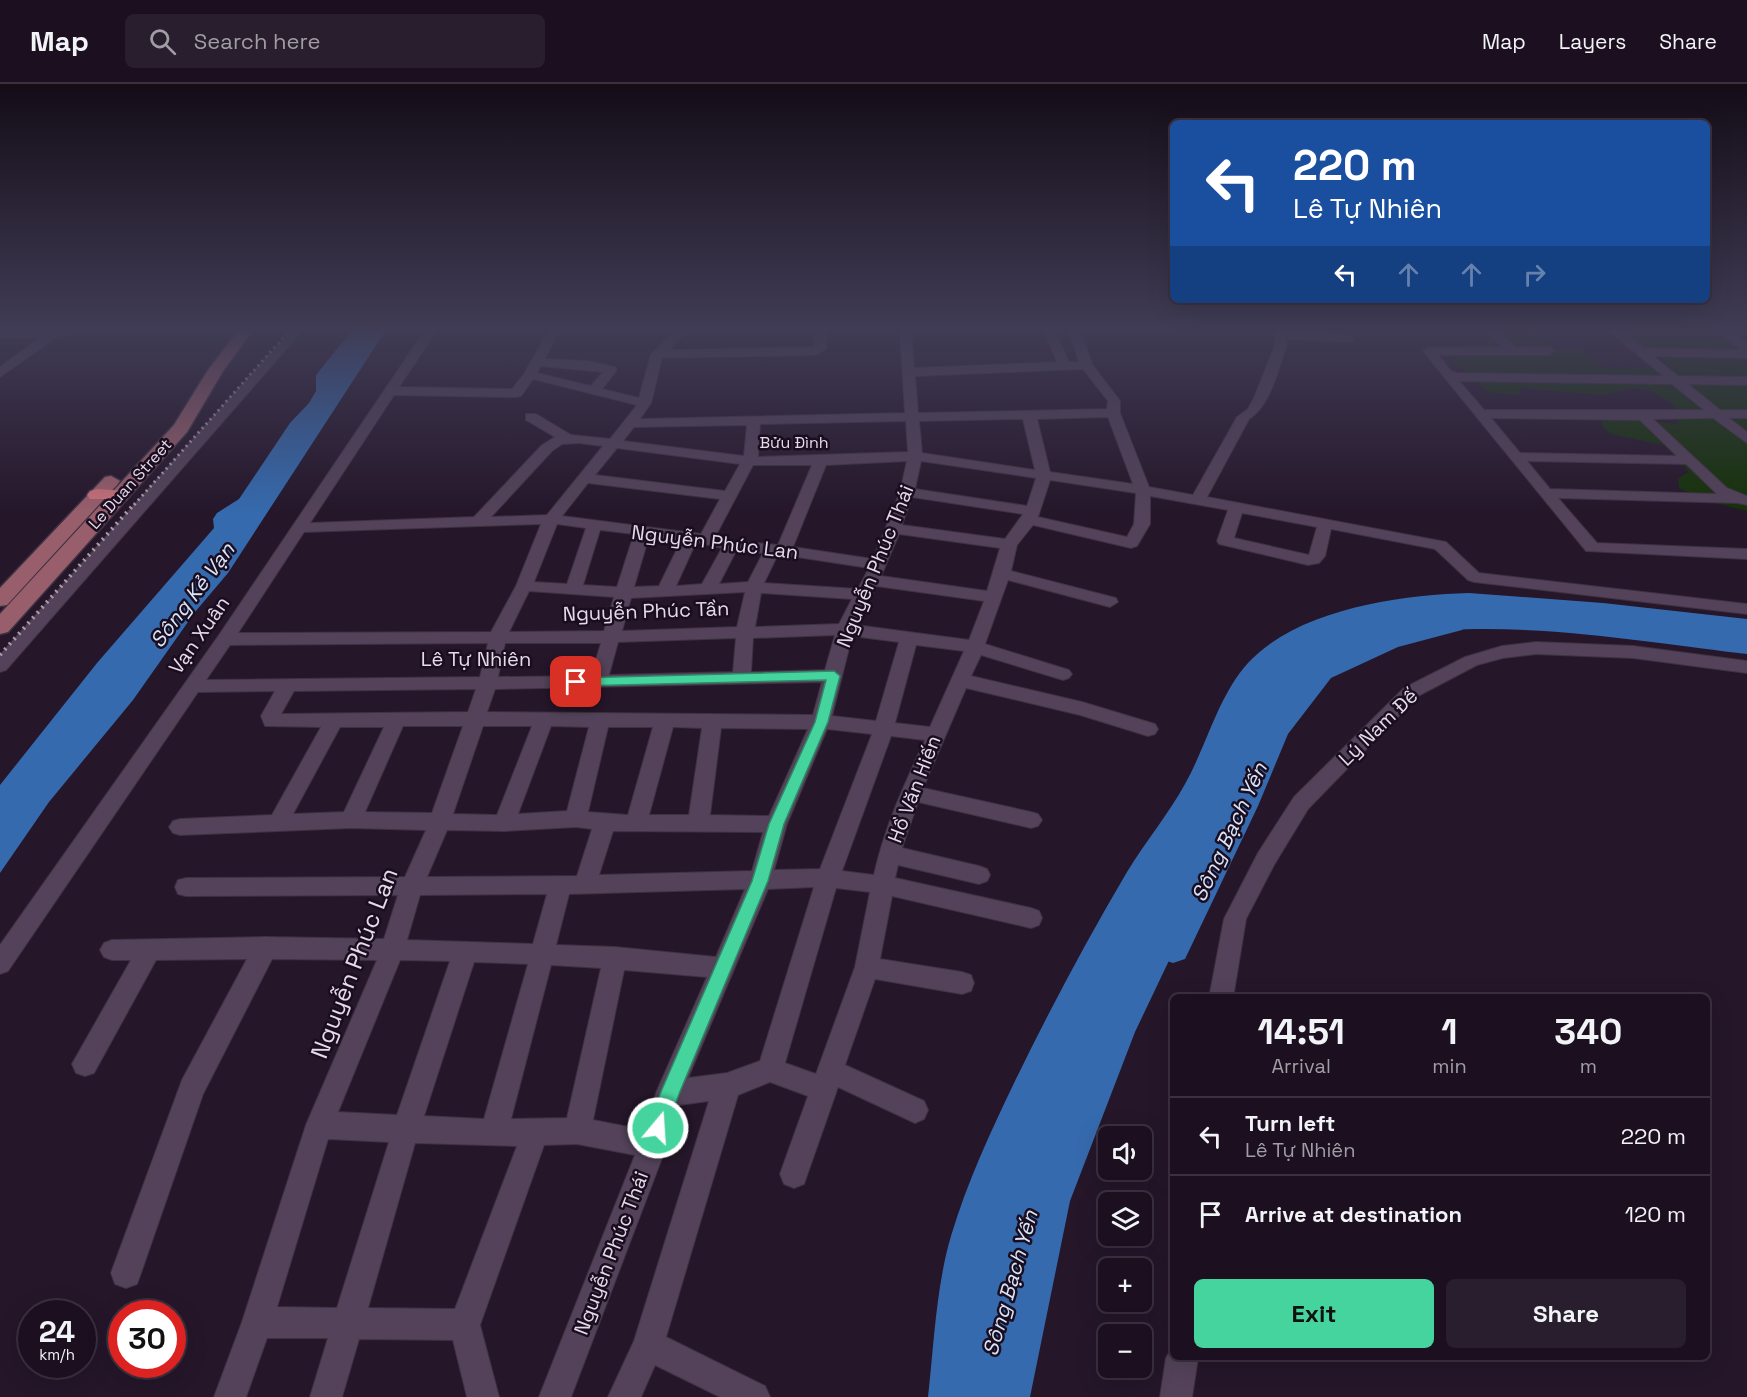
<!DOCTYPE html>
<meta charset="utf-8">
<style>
body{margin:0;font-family:"Space Grotesk",sans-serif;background:#291e2d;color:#f1f3f6;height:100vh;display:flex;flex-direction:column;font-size:22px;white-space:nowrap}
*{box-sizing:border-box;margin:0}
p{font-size:20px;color:#a09da5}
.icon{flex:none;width:33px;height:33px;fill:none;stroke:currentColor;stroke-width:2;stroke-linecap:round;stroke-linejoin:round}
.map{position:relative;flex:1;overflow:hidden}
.details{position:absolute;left:1170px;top:910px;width:540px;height:366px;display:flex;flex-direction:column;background:#1c1020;border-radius:9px;box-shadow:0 6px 24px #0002,0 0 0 2px #3a303e}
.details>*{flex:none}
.guide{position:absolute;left:1170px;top:36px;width:540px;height:183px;border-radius:9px;box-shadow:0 6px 24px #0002,0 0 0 2px #3a303e;background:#1a4fa0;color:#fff;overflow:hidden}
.buttons{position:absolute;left:1098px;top:1042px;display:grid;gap:12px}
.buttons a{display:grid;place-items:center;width:54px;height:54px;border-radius:9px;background:#1c1020;box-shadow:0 6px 24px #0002,0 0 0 2px #3a303e;font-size:30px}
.speed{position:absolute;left:18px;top:1216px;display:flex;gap:12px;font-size:30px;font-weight:700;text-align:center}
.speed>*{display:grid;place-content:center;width:78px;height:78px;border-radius:50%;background:#1c1020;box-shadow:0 6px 24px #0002,0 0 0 2px #3a303e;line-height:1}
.speed small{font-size:15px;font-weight:400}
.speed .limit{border:9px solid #d22;background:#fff;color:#111}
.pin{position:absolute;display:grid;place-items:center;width:51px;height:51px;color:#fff;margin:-26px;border-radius:12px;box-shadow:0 3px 9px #0006}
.me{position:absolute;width:66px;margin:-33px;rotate:18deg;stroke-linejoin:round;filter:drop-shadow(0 0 4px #0008)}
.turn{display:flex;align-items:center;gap:21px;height:126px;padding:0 24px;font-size:27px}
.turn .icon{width:78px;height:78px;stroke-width:2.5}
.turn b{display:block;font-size:42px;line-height:51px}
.lanes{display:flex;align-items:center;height:57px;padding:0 24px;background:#0003;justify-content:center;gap:30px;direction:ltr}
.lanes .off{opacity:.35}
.eta{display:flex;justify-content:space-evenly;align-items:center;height:102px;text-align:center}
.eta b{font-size:36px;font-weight:600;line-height:42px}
.action{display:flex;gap:12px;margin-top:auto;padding:12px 24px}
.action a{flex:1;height:69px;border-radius:9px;background:#46d49e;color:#111;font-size:24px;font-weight:600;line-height:69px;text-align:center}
.action a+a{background:#291e2d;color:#f1f3f6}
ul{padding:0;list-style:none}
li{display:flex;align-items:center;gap:18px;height:78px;padding:0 24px;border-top:2px solid #3a303e}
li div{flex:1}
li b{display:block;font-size:22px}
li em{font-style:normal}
header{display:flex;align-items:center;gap:36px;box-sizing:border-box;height:84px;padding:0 30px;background:#1c1020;border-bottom:2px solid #3a303e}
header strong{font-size:28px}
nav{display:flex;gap:33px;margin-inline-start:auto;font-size:21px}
.search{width:420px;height:54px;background:#291e2d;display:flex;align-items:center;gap:15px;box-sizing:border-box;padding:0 21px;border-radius:9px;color:#a09da5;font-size:22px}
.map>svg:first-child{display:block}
.green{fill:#143207}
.water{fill:#356aae}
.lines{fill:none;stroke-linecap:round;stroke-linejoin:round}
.river{fill:#356aae;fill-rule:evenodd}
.minor-casing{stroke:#3d3241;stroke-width:2}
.major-casing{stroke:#3d3241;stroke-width:3}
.highway-casing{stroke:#3d3241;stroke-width:3}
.minor{fill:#534259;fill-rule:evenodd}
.major{fill:#985e6c;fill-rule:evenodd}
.highway{fill:#c67079;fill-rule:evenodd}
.rail-far1{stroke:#aa9ead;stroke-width:3;stroke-dasharray:2 4;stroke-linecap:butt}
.rail{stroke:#aa9ead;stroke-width:4;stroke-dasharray:2 5;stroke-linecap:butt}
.route{fill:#46d49e;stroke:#2e8a67;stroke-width:1.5}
.labels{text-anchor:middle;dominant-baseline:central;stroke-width:5;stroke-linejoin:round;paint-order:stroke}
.far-street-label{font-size:16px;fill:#e5dae8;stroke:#1b0d20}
.street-label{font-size:20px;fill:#e5dae8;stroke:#1b0d20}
.water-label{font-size:21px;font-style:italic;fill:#d6e5f8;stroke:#1b0d20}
.near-street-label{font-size:24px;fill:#e5dae8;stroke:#1b0d20}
</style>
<header>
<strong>Map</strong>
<div class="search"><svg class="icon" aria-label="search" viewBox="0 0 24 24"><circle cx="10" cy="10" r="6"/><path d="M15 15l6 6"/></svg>Search here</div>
<nav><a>Map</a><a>Layers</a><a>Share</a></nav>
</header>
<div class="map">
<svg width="1747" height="1313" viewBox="0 0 1747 1313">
<rect width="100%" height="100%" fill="#25162a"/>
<!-- green -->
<path class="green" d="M1624,246L1747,247V427L1703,416L1679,404L1678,395L1689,388L1664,361L1610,350L1601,340L1607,331C1631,338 1655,336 1679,341L1673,332L1676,322L1651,307L1633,304L1602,311L1521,304L1519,311L1488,308L1438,263L1489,261L1481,248L1535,247L1556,265L1582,266L1606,284L1671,283Z"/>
<!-- water -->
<path class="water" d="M352,246H386L228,489L195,528L133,616L49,718L0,789V701L97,579L214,444L213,435L217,429L239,415L290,339L309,319L316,307V291Z
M1469,509L1603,519L1747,535V570C1647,559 1442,521 1354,568C1323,585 1303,609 1283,637L1135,948L1070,1117L1030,1313H928C934,1260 936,1203 951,1152C967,1098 991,1047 1015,997C1050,925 1087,856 1127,788C1145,758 1168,731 1185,700C1207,661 1218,612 1248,579C1298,525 1400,511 1469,509Z"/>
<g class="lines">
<!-- river -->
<path class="river" d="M1454,533L1462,536L1466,541L1462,546L1398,563L1331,594L1288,650L1258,722L1185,875L1173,879L1161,875L1157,865L1230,722L1263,647L1313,582L1381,551Z"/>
<defs>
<path id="minor" d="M83,246L57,253L0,293V283L41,253H0V247Z
M291,246H303L6,586L0,588V571Z
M425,246H437L399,303L512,305L524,290L549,246H559L545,275L588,277L615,283L617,286L602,305L639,314L651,270L676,246H688L669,266L814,263L816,246H827L826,265L816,271L662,274L651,319L640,335L905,329L900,246H911L914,284L1057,278L1044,246H1054L1069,278H1079L1071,253L1063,246H1076L1082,251L1092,280L1120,317V329L1149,403L1193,411L1237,333L1248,325L1254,314L1275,261V246L1349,252L1353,254V258L1286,255L1287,261C1278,285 1271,321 1249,335L1207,413L1446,458L1479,489L1747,520V530L1474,498L1468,496L1435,465L1331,445L1325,472L1319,479L1308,481L1219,460L1217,457L1228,426L1150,412V440L1137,462L1131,464L1033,441L1017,461L1011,487L1116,514L1118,518L1110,523L1008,496L985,560L1069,586L1072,590L1069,594L1063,596L981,571L971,592L1082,618L1155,640L1158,645L1155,650L1148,652L1080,631L966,604L923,704L1031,728L1038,730L1042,736L1038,742L1031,744L918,718L902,764L979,782L987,785L990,791L987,797L979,800L898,781L895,794L1031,824L1039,827L1042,834L1039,841L1031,844L892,812L880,875L962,888L971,891L974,899L971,907L962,910L875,895L845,981L924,1017L928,1026L924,1035L915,1039L838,1003L804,1100L794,1104L784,1100L780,1090L808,1012L770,998L738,1011L666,1253L765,1302L770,1313H720L655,1281L641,1313H608L634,1257L709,1017L679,1021L667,1061L571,1313H539L635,1071L577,1060L544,1061L480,1241L499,1313H467L453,1256L359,1255L342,1313H310L328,1254H267L246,1313H214L242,1238L306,1041L377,876L272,875L203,1010L141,1189L137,1200L126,1204L115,1200L111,1189L182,996L247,875L156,876L94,989L85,992L76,989L72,980L131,876H112L104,873L100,866L104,859L112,856L266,853L384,855L398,811L186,812L178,810L175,803L178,796L186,794L405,793L426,746L351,744L180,751L173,749L169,743L173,737L180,735L272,731L321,643L265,642L261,632L275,607L198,608L8,887L0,890V861L219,551ZM541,282L603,288L591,302L537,289ZM1083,285L1108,317L1107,325L918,329L915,292ZM533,295L637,321L610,355L571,351L536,330H526V336L555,353L542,361L474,433L310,439L394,311L516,313L521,312ZM1108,333L1133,400L1050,388L1037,335ZM1023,335L1035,386L922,369L919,337ZM906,337L908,368L758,373L760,340ZM747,341L744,372L623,357L634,343ZM579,359L603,362L547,431L491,433L552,367L562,360ZM617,364L740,380L725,407L595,391ZM907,377L900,408L873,475L793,463L826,381ZM921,377L1036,394L1027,422L915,405ZM753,381H812L778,461L732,457L715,453ZM1050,396L1136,409L1134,440L1127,453L1038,433ZM588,399L720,415L701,450L562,432ZM912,413L1023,430L1005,455L902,441ZM1242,429L1317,443L1309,471L1234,454ZM541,440L516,502L491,548L238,549L304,448ZM557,440L586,444L567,500L534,498ZM600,446L634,450L617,503L583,501ZM899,450L1000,464L987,507L881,492ZM649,452L681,457L659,502L634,503ZM696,458L722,464L702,500L676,502ZM736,467L763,469L748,498L719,500ZM778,470L784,471L869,484L858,505L764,499ZM876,502L984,517L969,556L856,541ZM529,507L614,513L604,547L509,548ZM745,508L737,543L622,547L631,514ZM761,509L852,515L839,540L755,543ZM835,551L825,586L751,588L753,554ZM852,552L899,558L876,637L832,632ZM736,554L733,588L609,591L618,558ZM488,559L480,593L206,596L230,561ZM505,559H601L591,592L498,593ZM916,561L964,567L930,643L895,639ZM822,598L813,631L487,628L495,605ZM476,605L468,628L281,630L294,607ZM403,642H463L432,729L365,728ZM483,642H532L497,731L453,730ZM551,642L589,643L567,727L518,730ZM340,643H384L344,728L293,730ZM608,643H653L628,731L588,728ZM673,643L702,644L689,731H649ZM721,644L808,645L769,732L710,731ZM827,645L872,650L820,785L774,786L787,740ZM891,652L925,656C905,699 884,744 874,791L842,787ZM576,743L592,745L577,792L427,793L447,746L504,747ZM613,747L763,748L752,787L599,791ZM814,803L760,977L727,989L688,994L768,805ZM836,804L870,808L855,883L816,990L785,979ZM745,805L716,873L615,863L556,861L569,810ZM547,810L533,860L407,856L420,811ZM400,876L450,877L397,1031L338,1028ZM474,878L528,880L484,1035L424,1032ZM551,881L601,884L567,1034L511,1035ZM624,886L707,893L656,1009L644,1046L593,1036ZM328,1055L389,1058L337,1224L277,1223ZM415,1059L517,1062L455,1225L368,1224Z
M1608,246H1621L1644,264L1741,266L1716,246H1728L1747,259V274L1653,272L1678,292L1747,293V301L1688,300L1720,326H1747V334H1729L1747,348V359L1713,334L1653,335L1727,404L1747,412V421L1738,419L1558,414L1597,459L1747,465V475L1586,467L1423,267L1429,263H1502L1490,251L1496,247L1515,263H1549L1555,267L1549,271H1438L1451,287L1457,289L1663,292ZM1459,297L1672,300L1704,326H1484ZM1491,334L1640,336L1677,372L1520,369ZM1527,377L1686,380L1717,410L1550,405Z
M1536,558L1633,562L1747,577V589L1633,574L1536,570L1503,574L1477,581L1418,612L1308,725L1274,781L1246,835L1233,914H1209L1224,835L1258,769L1294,713L1404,604L1465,573L1502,562Z
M1173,1262V1274H1198L1192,1313H1160L1166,1274Z"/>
<path id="major" d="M239,246H253L223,287L187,348L8,548L0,550V530L174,341L208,286Z
M111,392L120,397L117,401L7,521L0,522V504L105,393Z"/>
<path id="highway" d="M97,405L127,407L130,411L127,415H90L87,411L90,407Z"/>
</defs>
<!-- minor casing -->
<use href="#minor" class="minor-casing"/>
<!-- major casing -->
<use href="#major" class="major-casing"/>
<!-- highway casing -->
<use href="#highway" class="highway-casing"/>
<!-- minor -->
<use href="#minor" class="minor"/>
<!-- major -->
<use href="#major" class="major"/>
<!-- highway -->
<use href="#highway" class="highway"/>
<!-- rail-far1 -->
<path class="rail-far1" d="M134,421L290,246"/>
<!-- rail -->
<path class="rail" d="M0,571L135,419"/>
</g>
<!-- sky -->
<linearGradient id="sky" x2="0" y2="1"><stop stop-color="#140c17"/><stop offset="0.57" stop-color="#403c55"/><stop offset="1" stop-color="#403c55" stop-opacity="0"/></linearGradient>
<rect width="1747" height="429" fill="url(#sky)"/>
<!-- route -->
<path class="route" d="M834,587L840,592L828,638L784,740L768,797L679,1010L665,1050L658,1053L652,1050L649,1044L660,1010L752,797L769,740L815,638L826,596L576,602L570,598L576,594Z"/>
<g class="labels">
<!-- far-street labels -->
<g class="far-street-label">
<text x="794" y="358">Bửu Đình</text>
<text transform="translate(130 400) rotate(-48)">Le Duan Street</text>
</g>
<!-- street labels -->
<g class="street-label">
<text transform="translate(715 458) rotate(7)">Nguyễn Phúc Lan</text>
<text transform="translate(875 482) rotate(-68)">Nguyễn Phúc Thái</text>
<text transform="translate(646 527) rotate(-2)">Nguyễn Phúc Tần</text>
<text transform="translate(199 551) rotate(-55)">Vạn Xuân</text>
<text x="476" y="575">Lê Tự Nhiên</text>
<text transform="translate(1378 643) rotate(-44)">Lý Nam Đế</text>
<text transform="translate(914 705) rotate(-69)">Hồ Văn Hiến</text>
<text transform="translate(611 1169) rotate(-69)">Nguyễn Phúc Thái</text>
</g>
<!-- water labels -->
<g class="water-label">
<text transform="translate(192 511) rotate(-53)">Sông Kẻ Vạn</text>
<text transform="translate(1229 748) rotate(-65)">Sông Bạch Yến</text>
<text transform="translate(1010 1199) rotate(-74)">Sông Bạch Yến</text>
</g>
<!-- near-street labels -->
<g class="near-street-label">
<text transform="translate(354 879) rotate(-69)">Nguyễn Phúc Lan</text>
</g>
</g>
</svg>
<div class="buttons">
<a><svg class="icon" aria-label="sound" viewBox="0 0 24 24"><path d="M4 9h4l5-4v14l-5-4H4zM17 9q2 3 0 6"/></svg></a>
<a><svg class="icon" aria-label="layers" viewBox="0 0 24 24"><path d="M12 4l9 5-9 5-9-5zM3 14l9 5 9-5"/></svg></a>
<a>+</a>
<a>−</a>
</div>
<div class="speed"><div>24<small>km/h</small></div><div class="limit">30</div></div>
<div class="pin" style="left:576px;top:598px;background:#d93025"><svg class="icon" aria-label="arrive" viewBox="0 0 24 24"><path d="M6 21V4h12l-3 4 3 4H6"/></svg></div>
<svg class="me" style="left:658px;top:1044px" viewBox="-20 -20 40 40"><circle r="17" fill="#46d49e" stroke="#fff" stroke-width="3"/><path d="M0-11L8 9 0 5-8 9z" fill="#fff"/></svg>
<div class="guide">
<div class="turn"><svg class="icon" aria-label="left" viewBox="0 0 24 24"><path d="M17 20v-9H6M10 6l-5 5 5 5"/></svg><div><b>220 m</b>Lê Tự Nhiên</div></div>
<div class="lanes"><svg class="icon" aria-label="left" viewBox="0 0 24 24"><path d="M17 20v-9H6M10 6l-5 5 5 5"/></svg><svg class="icon off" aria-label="ahead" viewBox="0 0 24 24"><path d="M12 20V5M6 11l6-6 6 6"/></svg><svg class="icon off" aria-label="ahead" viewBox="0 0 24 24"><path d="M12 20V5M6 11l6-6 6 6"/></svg><svg class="icon off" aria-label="right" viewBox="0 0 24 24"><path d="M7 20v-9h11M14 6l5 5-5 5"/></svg></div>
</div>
<section class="details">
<div class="eta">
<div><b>14:51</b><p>Arrival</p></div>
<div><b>1</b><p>min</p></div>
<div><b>340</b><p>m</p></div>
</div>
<ul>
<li><svg class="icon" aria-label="left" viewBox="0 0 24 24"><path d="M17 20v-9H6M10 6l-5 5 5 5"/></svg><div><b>Turn left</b><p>Lê Tự Nhiên</p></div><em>220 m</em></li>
<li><svg class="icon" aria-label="arrive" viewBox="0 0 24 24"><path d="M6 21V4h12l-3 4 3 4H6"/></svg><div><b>Arrive at destination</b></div><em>120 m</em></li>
</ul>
<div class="action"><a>Exit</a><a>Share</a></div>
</section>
</div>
